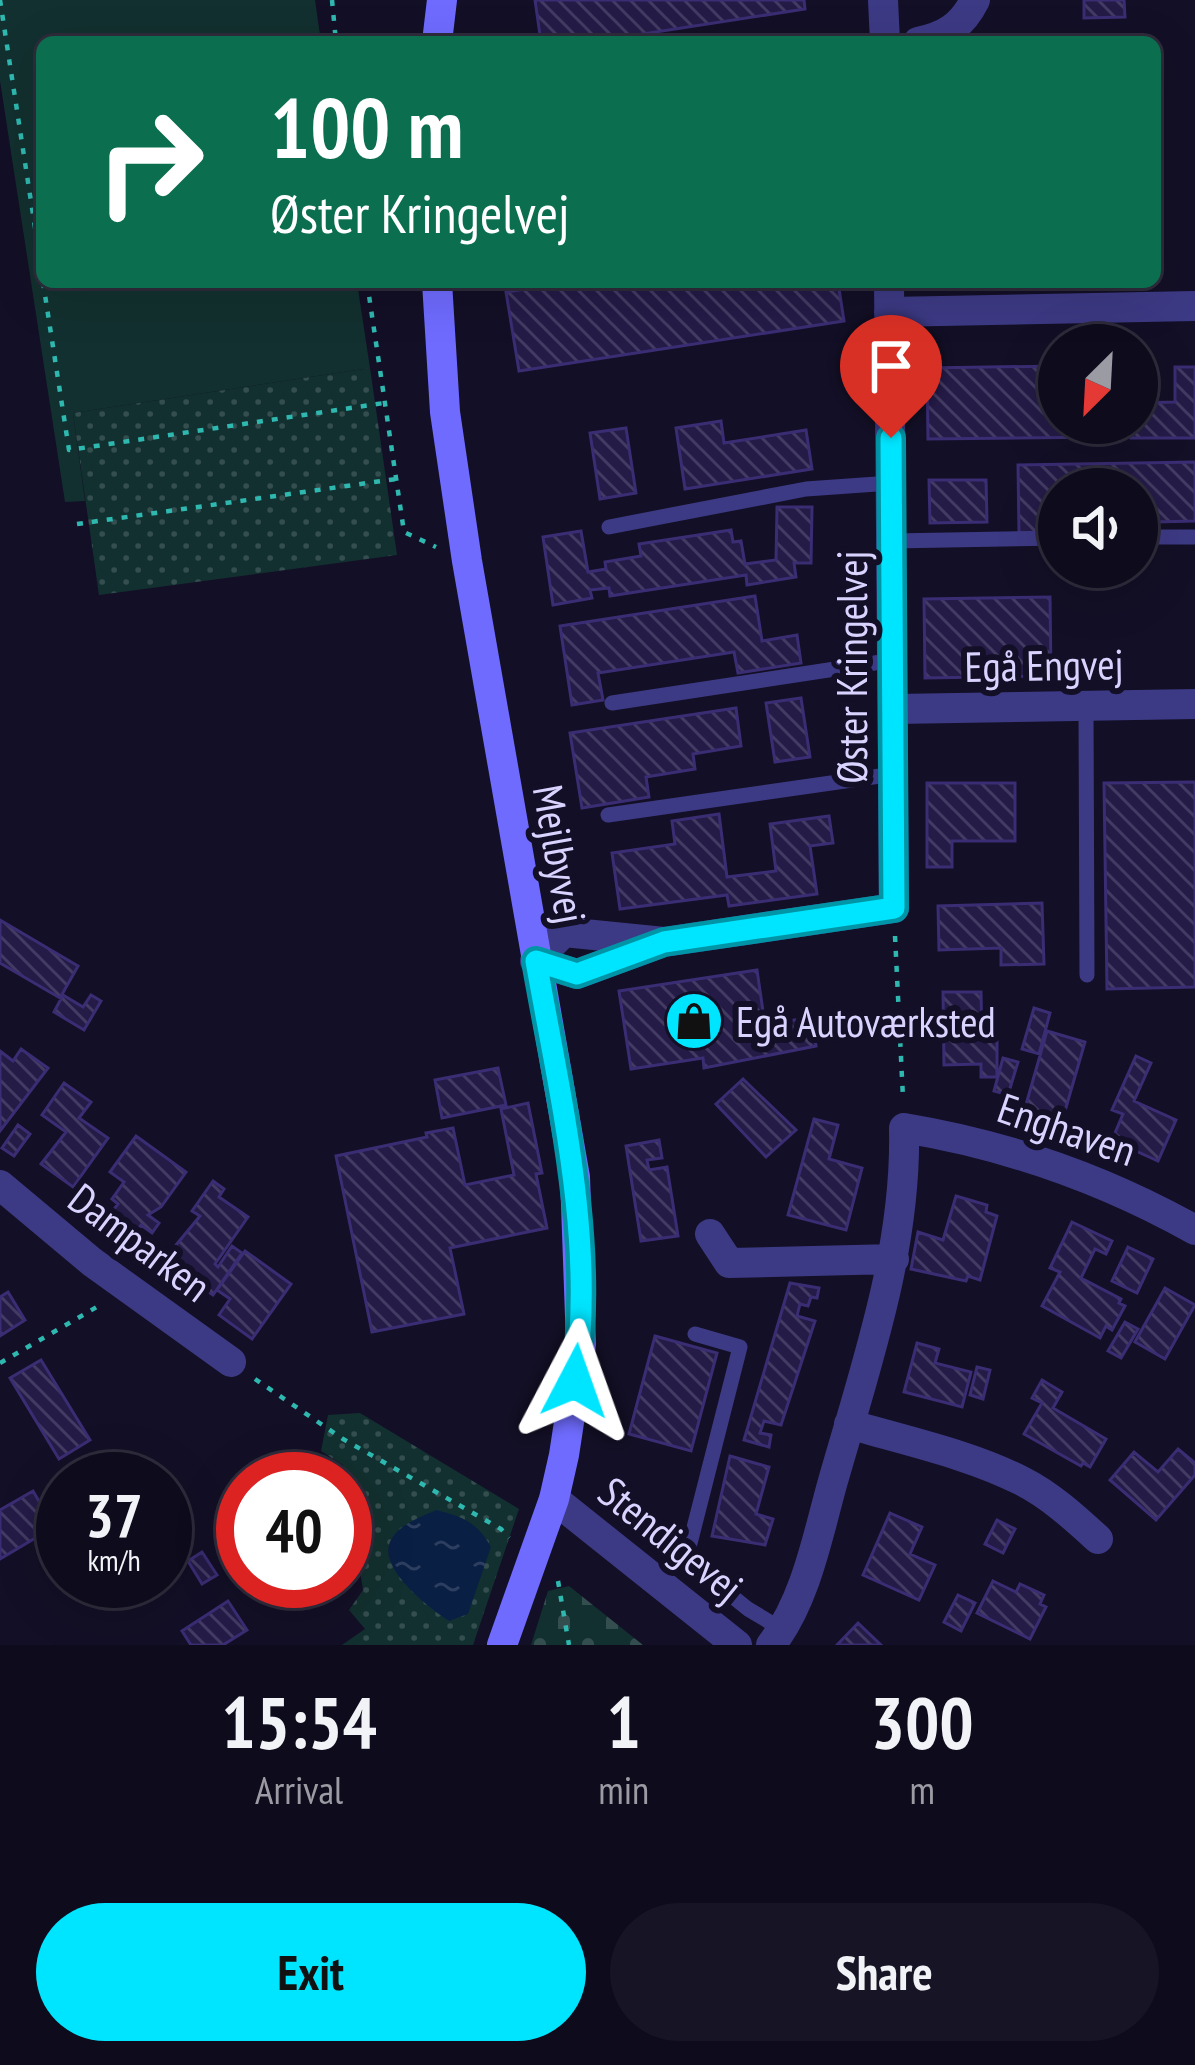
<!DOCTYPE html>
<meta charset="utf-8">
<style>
body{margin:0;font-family:"PT Sans Narrow",sans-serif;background:#171425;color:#f1f3f6;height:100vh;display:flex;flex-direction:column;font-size:45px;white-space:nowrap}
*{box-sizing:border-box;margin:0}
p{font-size:39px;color:#9b9ba3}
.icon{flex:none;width:66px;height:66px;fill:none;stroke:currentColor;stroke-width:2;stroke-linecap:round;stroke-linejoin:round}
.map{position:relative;height:1645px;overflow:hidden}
.sheet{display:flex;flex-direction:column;background:#0e0b1c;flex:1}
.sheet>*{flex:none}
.banner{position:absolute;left:36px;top:36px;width:1125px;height:252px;border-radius:18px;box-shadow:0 12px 48px #0002,0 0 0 3px #2e2b3b;background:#0b6e4f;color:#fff;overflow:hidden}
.needle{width:78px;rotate:204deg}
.buttons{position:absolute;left:1038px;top:324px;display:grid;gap:24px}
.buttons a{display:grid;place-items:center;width:120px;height:120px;border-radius:50%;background:#0e0b1c;box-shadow:0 12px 48px #0002,0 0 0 3px #2e2b3b;font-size:60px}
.speed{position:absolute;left:36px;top:1452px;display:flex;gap:24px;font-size:60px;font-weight:700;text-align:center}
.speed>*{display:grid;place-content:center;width:156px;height:156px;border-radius:50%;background:#0e0b1c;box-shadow:0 12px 48px #0002,0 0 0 3px #2e2b3b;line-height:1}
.speed small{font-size:30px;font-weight:400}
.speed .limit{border:18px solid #d22;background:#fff;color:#111}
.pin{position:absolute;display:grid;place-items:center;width:102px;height:102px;color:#fff;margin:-123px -51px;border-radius:50% 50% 50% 0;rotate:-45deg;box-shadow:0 0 12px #0007}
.pin .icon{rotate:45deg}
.me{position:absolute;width:132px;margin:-66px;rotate:4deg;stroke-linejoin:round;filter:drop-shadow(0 0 9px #0008)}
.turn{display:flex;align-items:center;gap:42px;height:252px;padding:0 36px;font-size:54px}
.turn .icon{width:156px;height:156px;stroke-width:2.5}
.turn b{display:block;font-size:84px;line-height:102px}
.eta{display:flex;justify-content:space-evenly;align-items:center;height:204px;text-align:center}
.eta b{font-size:72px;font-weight:600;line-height:84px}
.cta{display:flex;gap:24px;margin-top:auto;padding:24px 36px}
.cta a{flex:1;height:138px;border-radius:72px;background:#00e5ff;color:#111;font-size:48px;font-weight:600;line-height:138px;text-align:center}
.cta a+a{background:#171425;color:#f1f3f6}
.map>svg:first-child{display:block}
.grass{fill:#12302f}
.cemetery{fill:url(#cemetery-stones)}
.park{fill:url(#park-dots)}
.water{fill:url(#water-ripples)}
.building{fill:url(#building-back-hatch);stroke:#3b2d73;stroke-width:3}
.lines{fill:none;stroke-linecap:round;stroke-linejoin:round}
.path{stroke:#2fb8b0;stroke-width:4.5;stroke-dasharray:6 9;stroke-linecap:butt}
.lane{stroke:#3d3a85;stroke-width:15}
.street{stroke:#3d3a85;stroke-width:30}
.secondary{stroke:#6f6bff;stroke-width:30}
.route-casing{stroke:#0095a6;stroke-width:30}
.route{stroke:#00e5ff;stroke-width:21}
.labels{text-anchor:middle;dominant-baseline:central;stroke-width:12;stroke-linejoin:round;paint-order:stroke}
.street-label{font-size:42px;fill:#d9d4ff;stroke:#130f26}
.poi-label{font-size:42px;fill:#d9d4ff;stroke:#130f26;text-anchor:start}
</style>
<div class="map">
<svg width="1195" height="1645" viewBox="0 0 1195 1645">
<defs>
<pattern id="cemetery-stones" width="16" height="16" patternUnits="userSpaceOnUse" patternTransform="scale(3)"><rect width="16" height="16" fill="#12302f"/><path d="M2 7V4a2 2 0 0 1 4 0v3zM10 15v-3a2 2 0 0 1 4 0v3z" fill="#344d4e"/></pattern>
<pattern id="park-dots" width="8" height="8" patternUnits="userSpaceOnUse" patternTransform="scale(3)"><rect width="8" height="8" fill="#12302f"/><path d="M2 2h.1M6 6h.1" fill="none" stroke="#344d4e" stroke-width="1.8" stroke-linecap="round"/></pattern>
<pattern id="water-ripples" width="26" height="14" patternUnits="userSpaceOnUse" patternTransform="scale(3)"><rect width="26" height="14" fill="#0a1f44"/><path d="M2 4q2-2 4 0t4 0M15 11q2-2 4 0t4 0" fill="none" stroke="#2d3f60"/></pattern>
<pattern id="building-back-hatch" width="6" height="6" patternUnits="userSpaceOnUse" patternTransform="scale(3)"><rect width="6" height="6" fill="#241b47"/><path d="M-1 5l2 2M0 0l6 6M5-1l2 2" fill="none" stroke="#433b63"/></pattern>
</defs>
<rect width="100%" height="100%" fill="#130f26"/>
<!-- grass -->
<path class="grass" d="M0,0H315L321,42H42V282H357L370,368L73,413L85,501L65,502L0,81Z"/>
<!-- cemetery -->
<path class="cemetery" d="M569,1586L643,1645H531L548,1591Z"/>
<!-- park -->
<path class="park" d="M370,368L397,555L99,595L73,413Z
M360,1413L519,1509L473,1645H342L365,1629L349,1610L363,1590L343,1465L321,1451L328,1415Z"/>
<!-- water -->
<path class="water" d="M436,1510C462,1516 478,1523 491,1547L468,1614L449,1621C430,1609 378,1569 390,1542C397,1525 421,1517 436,1510Z"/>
<!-- building -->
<path class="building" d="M535,0H804L805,9L591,42H541Z
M1084,0H1124L1125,17L1084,18Z
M571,282H838L844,321L519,371L506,292Z
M1059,366V423H1111V437L928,439L927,368Z
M1175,367H1195V438H1131L1130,423H1137V403L1175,402Z
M721,421L724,443L806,430L812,469L685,489L676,428Z
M626,428L636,493L600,499L590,433Z
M1195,462V521L1155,522V531H1137V489H1059V532L1019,533L1018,465Z
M929,480H986L987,522L930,523Z
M777,507H812L811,563H794L796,577L747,585L746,575L610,596L609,588L590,590L592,598L553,605L543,537L581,531L588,572L606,569L605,562L641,556L639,544L731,530L733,542L741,541L745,564L776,560Z
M755,596L762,641L797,635L801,663L738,673L734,652L598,673L603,700L572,705L560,626Z
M1050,597L1051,676L925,678L924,599Z
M801,698L810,757L775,762L766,703Z
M736,708L741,746L693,754L695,769L646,777L649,797L582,808L570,733Z
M1195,782V987L1107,989L1104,783Z
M927,783H1015V841H952V867H927Z
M719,814L727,877L776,871L770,824L829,816L833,843L810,846L817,894L729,906L727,895L620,909L612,853L675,844L672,821Z
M1042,903L1044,964L1001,965V948L939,950L938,906Z
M0,920L78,966L60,998L0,963Z
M757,970L765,1025L812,1017L816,1046L704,1068L703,1058L631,1069L619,991Z
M943,992H981L982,1041H997V1077H981V1064L944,1065Z
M63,995L83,1007L91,995L101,1001L84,1030L54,1012Z
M1034,1008L1050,1013L1039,1054L1022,1049Z
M1047,1031L1085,1042L1063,1118L1025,1108Z
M21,1049L48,1068L0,1131V1051L13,1061Z
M1136,1056L1151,1063L1134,1101L1176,1120L1158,1161L1112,1140L1123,1114L1112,1110Z
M1003,1058L1018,1062L1008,1095L994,1091Z
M498,1068L506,1105L442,1118L435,1080Z
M743,1079L796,1130L766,1157L716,1104Z
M64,1083L91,1102L79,1118L108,1138L73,1187L41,1164L66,1132L42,1115Z
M528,1103L542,1173L536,1174L547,1228L450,1248L464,1314L372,1332L336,1156L427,1137L426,1133L453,1128L465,1185L514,1175L501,1109Z
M814,1119L838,1125L829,1159L862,1168L846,1230L788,1215Z
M18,1125L30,1134L14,1156L2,1148Z
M136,1136L186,1172L161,1207L148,1215L159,1223L152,1233L141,1225L134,1235L108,1217L118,1204L112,1199L124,1182L110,1172Z
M659,1140L662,1158L647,1160L649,1170L667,1167L678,1236L641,1241L626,1146Z
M213,1181L224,1189L219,1197L248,1217L215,1264L218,1267L232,1246L242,1253L213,1295L162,1262L200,1216L192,1211Z
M956,1196L987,1205L986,1212L997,1216L980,1280L968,1276L966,1281L911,1269L918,1232L943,1240Z
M1072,1222L1112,1241L1106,1254L1095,1249L1081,1278L1121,1299L1119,1303L1125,1306L1112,1330L1106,1326L1100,1338L1042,1306L1060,1272L1050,1268Z
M1128,1247L1153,1259L1137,1293L1112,1281Z
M245,1251L291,1284L252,1339L219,1315L230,1299L217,1290Z
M790,1283L819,1288L817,1298L811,1297L808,1306L800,1304L797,1316L815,1321L781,1425L764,1421L760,1433L771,1435L769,1447L744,1440Z
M1165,1288L1195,1305L1165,1359L1135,1342Z
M8,1292L25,1320L0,1336V1297Z
M1125,1322L1138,1329L1121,1358L1108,1351Z
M655,1336L717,1353L691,1451L629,1434Z
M917,1343L939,1349L935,1363L971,1372L962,1407L904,1392Z
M41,1360L90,1440L59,1459L10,1378Z
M977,1367L990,1370L983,1399L970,1395Z
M1042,1380L1062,1392L1053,1408L1106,1439L1090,1467L1083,1463L1081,1466L1024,1434L1042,1403L1032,1398Z
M1178,1449L1195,1463V1475L1156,1520L1110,1480L1134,1452L1158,1472Z
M730,1456L769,1467L756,1514L773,1519L765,1545L712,1536Z
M33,1491L54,1527L0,1559V1510Z
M890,1513L922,1527L910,1554L935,1565L919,1600L863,1575Z
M997,1520L1015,1529L1003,1553L985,1544Z
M202,1552L217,1575L202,1584L188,1561Z
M110,1581H153L156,1586L123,1605Z
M993,1581L1016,1592L1020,1584L1044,1595L1040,1604L1046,1607L1030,1639L977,1613Z
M958,1595L975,1603L961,1631L944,1622Z
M228,1601L247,1630L223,1645H191L182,1631Z
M858,1623L881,1645H837Z"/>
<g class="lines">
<!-- path -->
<path class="path" d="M0,0L42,273
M332,0L336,42
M43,282L69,450L384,403
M367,282L404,532L436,547
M77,524L396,479
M895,936L903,1098
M0,1363L102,1304
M255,1379L343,1439L501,1529L509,1538
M558,1581L569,1645"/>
<!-- lane -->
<path class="lane" d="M609,527L806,489L891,483
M1137,537H1195
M892,541L1059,538
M612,703L894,660
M1086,706L1087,975
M608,815L894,774
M695,1334L740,1347L686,1559L748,1609L783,1630"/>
<!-- street -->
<path class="street" d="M883,0L885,42
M918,42C946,36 962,26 975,0
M889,312L1195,306
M895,709L1195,704
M664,942L564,932L535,961L577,974L664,942L894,908L889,282
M0,1185L92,1262L231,1362
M710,1234L729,1263L894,1259
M849,1424C906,1441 969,1454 1022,1481C1050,1495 1075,1518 1098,1539
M554,1499L737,1645
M771,1645C806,1601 818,1534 833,1481C866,1365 907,1249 904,1128C1007,1145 1104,1179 1195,1230"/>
<!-- secondary -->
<path class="secondary" d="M437,42L442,0
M437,282L445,412L467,561L575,1177L581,1344L564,1455L554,1499L502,1645"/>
</g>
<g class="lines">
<defs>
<path id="route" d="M575,1381C596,1243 560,1097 536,961L577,974L664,942L894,908L891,438"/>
</defs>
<!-- route casing -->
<use href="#route" class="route-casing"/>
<!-- route -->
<use href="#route" class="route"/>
</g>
<!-- icons -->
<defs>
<symbol id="shop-disc" viewBox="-11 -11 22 22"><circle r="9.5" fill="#00e5ff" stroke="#130f26"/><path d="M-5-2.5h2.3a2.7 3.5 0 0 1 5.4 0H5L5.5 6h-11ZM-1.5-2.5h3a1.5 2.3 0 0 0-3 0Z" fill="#111"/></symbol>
</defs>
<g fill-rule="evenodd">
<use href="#shop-disc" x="661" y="988" width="66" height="66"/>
</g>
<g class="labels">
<!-- street labels -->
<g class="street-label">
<text transform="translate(1044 665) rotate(-1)">Egå Engvej</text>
<text transform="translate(851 667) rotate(-90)">Øster Kringelvej</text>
<text transform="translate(560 854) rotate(80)">Mejlbyvej</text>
<text transform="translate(1067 1129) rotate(19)">Enghaven</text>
<text transform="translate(140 1242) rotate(37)">Damparken</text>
<text transform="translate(671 1539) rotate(39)">Stendigevej</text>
</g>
<!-- poi labels -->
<g class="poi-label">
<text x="736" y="1021">Egå Autoværksted</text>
</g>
</g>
</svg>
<div class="buttons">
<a><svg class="needle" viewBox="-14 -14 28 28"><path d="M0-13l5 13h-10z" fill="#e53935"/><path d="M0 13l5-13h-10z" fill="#9b9ba3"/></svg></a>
<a><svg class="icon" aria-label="sound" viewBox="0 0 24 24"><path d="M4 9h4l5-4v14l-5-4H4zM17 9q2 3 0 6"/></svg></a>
</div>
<div class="speed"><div>37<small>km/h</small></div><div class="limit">40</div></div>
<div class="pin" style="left:891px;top:438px;background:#d93025"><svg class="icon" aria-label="arrive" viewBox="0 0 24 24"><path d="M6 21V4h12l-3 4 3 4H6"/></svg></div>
<svg class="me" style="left:575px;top:1381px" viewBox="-20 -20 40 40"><path d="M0-17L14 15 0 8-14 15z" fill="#00e5ff" stroke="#fff" stroke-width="4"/></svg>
<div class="banner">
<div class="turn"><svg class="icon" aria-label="right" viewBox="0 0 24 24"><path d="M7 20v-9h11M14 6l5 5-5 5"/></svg><div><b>100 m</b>Øster Kringelvej</div></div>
</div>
</div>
<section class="sheet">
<div class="eta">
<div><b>15:54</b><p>Arrival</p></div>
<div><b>1</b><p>min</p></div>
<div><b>300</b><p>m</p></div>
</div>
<div class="cta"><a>Exit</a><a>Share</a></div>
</section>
